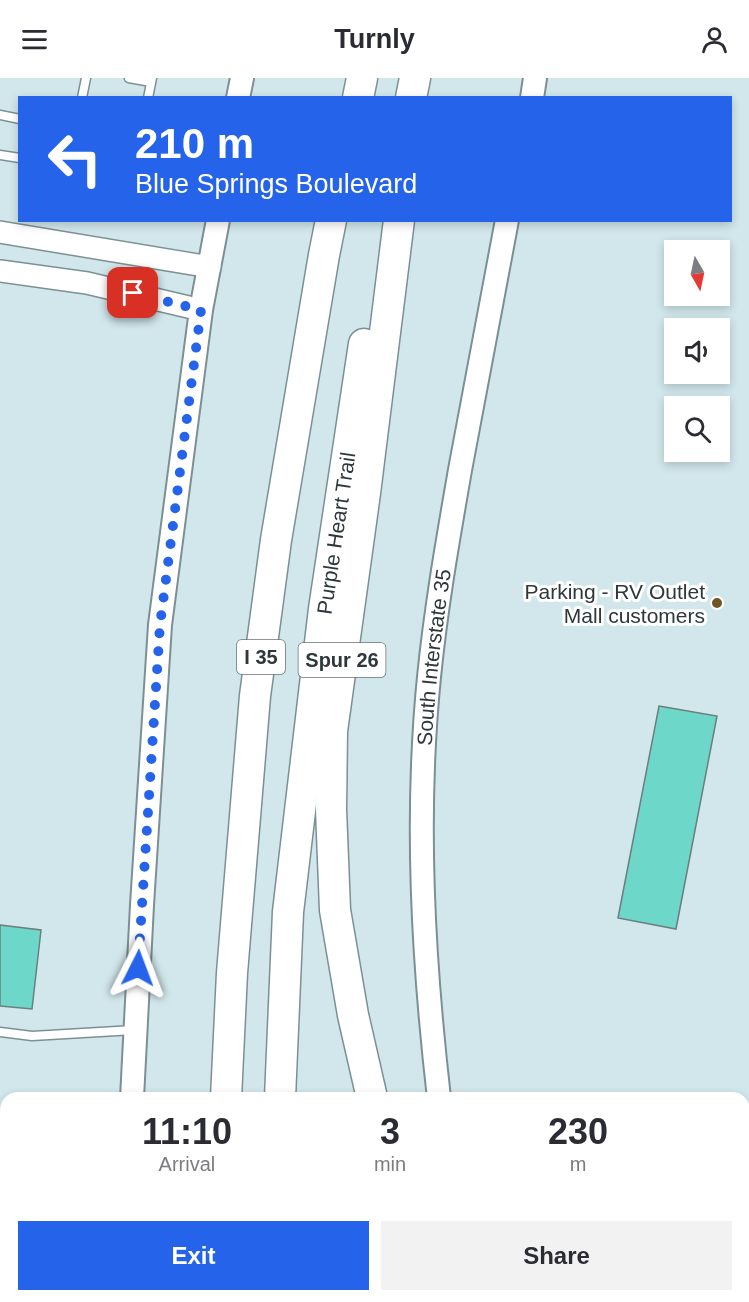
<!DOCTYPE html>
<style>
body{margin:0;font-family:Arial,sans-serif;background:#f2f2f3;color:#2b2b33;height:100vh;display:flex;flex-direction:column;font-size:22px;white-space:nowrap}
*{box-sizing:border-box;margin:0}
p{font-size:20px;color:#7c7c81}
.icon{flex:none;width:33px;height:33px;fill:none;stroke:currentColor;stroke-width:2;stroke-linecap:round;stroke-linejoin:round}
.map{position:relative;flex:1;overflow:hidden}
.panel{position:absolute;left:0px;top:1014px;width:750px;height:210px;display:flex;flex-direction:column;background:#fff;border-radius:18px 18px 0 0;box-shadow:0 3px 9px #0003}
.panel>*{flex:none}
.top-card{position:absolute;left:18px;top:18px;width:714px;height:126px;border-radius:0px;box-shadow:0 3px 9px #0003;background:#2563eb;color:#fff;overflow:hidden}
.needle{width:39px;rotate:171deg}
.tools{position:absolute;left:664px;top:162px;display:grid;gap:12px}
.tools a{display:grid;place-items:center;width:66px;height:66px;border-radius:0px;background:#fff;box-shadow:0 3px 9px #0003;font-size:30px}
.pin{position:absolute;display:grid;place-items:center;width:51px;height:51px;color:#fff;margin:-26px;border-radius:12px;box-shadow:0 3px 9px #0006}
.me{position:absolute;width:66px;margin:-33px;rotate:3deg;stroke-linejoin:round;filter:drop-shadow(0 0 4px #0008)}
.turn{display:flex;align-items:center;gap:21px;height:126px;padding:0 18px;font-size:27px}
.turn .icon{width:78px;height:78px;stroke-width:2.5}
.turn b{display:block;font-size:42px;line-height:51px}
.eta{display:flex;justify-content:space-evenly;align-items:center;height:102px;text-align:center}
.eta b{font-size:36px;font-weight:800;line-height:42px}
.primary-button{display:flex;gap:12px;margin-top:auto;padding:12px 18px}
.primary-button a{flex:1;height:69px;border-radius:0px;background:#2563eb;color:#fff;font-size:24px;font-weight:800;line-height:69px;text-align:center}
.primary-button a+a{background:#f2f2f3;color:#2b2b33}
header{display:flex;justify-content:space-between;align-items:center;height:78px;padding:0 18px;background:#fff;font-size:27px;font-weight:800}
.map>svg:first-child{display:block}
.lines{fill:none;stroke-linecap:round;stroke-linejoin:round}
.stream{stroke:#6e90cf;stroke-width:6}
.building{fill:#6dd7c9;stroke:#6b7f7c;stroke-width:1.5}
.service-casing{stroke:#7c9094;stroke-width:11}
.tertiary-casing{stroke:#7c9094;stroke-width:24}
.secondary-casing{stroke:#7c9094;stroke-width:26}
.motorway-casing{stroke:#7c9094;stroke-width:33}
.path{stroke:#7e8d91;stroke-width:4;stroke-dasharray:1.5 4.5;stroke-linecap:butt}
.service{stroke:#fff;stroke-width:8}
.tertiary{stroke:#fff;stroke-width:21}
.secondary{stroke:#fff;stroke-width:22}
.motorway{stroke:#fff;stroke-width:30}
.route{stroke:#2563eb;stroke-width:10;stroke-dasharray:0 18}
.poi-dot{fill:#705627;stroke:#fff;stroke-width:2}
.labels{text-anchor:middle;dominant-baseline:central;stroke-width:6;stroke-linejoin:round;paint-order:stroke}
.shield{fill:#fff;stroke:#6d7374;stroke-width:1.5}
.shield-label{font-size:20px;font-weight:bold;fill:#2e3739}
.street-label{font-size:21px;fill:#2e3739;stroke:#fff}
.poi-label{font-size:21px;fill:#2e3739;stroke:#fff;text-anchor:end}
</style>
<header><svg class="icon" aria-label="menu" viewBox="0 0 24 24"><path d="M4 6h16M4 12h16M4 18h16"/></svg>Turnly<svg class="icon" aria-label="person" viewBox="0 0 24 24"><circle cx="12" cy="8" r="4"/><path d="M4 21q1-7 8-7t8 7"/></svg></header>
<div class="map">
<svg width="749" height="1224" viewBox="0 0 749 1224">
<rect width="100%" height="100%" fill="#d1e7ec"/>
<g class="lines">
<!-- stream -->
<path class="stream" d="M364,1218L365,1224"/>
</g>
<!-- building -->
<path class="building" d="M659,628L717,638L676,851L618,840Z
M0,847L41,852L32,931L0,928Z
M0,1191L6,1193V1217L0,1216Z"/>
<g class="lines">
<defs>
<path id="service" d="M129,0L151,4
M82,20L86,0
M148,20L152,0
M0,37L20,41
M0,77L20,80
M0,954L32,958L134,952"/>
<path id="tertiary" d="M0,154L210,189
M0,193L87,205L201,232"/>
<g id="secondary">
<path d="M238,20L242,0"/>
<path d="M532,20L535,0"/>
<path d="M132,1020L142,827L160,547L201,232L218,142"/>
<path id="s1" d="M439,1020C423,881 415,739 429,599C436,529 448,461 460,392C475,309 491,226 507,142"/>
<path d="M476,1218L477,1224"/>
<path d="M123,1224V1218"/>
</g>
<g id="motorway">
<path d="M358,20L362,0"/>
<path d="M411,20L415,0"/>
<path d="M226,1020L232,895L255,618L276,462L324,177L331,142"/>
<path id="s2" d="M280,1020L288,834L324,531L364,266"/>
<path d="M372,1020L353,937L335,832L331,731L332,653L365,415L399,142"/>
<path d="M220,1218V1224"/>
<path d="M437,1218L440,1224"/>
<path d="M276,1224V1218"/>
</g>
</defs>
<!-- service casing -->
<use href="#service" class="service-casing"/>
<!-- tertiary casing -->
<use href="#tertiary" class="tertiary-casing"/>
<!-- secondary casing -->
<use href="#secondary" class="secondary-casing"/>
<!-- motorway casing -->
<use href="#motorway" class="motorway-casing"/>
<!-- path -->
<path class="path" d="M0,1080L6,1081"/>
<!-- service -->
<use href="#service" class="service"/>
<!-- tertiary -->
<use href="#tertiary" class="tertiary"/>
<!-- secondary -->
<use href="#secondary" class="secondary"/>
<!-- motorway -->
<use href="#motorway" class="motorway"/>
</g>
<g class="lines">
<!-- route -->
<path class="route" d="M133,215L201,232L160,547L138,890"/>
</g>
<!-- markers -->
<circle class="poi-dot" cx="717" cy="525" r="6"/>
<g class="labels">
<!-- shield labels -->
<g class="shield">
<rect x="237" y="562" width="48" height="34" rx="4.5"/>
<rect x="298.5" y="565" width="87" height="34" rx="4.5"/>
</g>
<g class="shield-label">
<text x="261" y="579">I 35</text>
<text x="342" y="582">Spur 26</text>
</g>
<!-- street labels -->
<g class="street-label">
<text stroke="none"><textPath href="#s2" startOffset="568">Purple Heart Trail</textPath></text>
<text stroke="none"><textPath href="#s1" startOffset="442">South Interstate 35</textPath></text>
</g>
<!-- poi labels -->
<g class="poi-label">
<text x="705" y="513">Parking - RV Outlet<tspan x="705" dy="24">Mall customers</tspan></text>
</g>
</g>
</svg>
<div class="tools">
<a><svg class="needle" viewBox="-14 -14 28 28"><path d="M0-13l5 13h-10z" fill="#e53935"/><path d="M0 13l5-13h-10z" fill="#7c7c81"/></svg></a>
<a><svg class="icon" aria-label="sound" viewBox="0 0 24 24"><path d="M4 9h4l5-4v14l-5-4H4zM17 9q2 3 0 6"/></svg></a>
<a><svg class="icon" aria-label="search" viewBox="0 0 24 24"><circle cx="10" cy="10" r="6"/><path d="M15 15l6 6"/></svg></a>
</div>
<div class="pin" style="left:133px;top:215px;background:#d93025"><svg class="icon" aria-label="arrive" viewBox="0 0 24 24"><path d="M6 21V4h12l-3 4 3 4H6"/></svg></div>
<svg class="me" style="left:138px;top:890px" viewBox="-20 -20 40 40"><path d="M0-17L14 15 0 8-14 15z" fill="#2563eb" stroke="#fff" stroke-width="4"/></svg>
<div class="top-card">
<div class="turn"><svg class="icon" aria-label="left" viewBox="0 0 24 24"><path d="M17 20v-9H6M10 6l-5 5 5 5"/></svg><div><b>210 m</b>Blue Springs Boulevard</div></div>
</div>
<section class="panel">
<div class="eta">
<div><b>11:10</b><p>Arrival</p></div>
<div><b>3</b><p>min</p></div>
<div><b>230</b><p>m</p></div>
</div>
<div class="primary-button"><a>Exit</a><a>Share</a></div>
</section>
</div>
